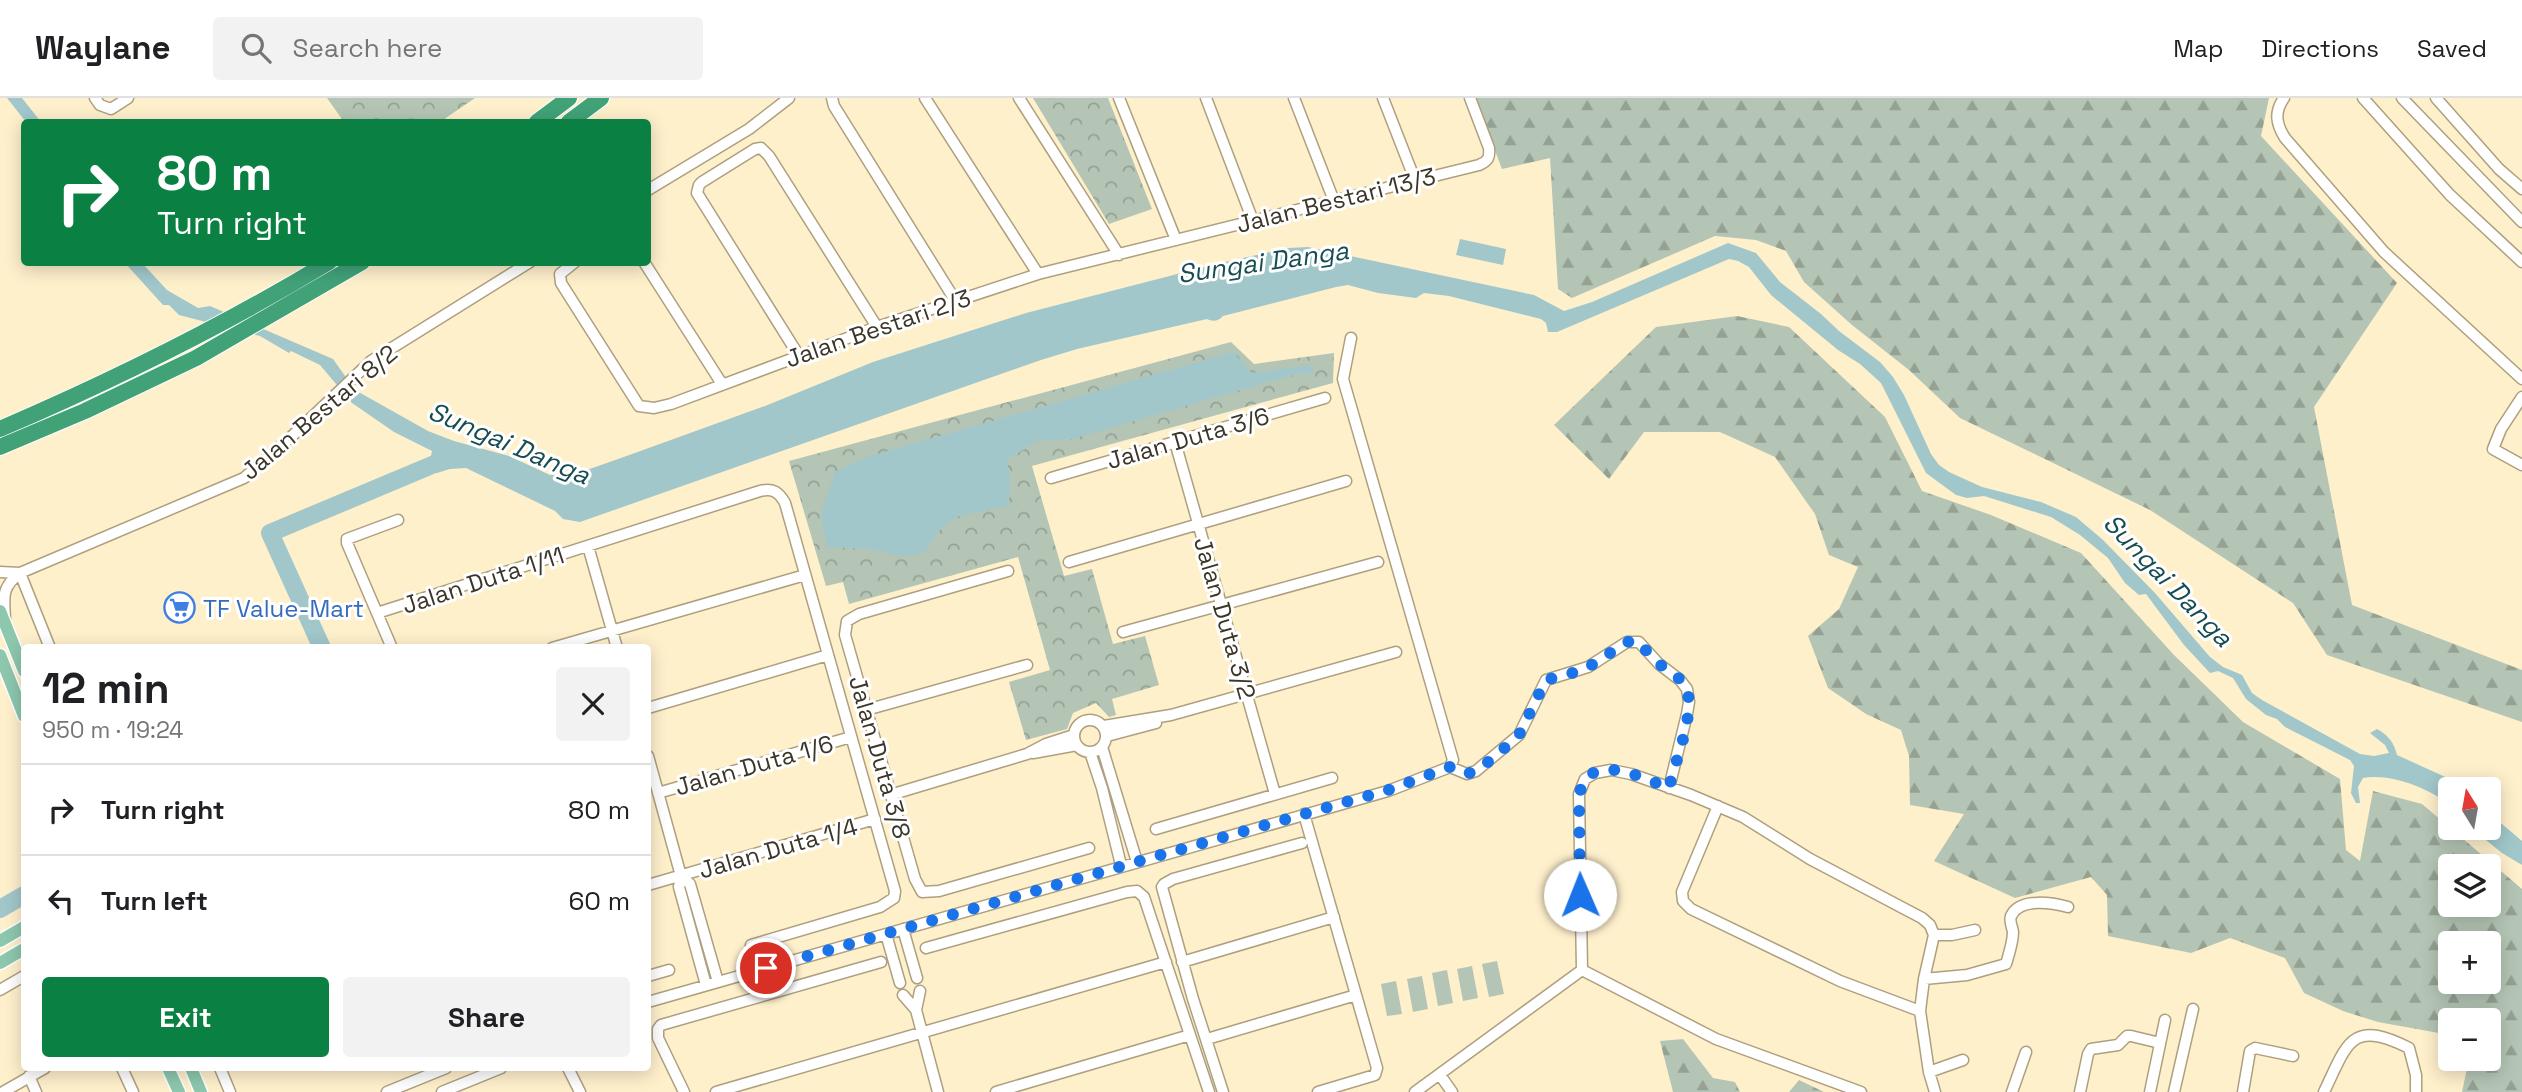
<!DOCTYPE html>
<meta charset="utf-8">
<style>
body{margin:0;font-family:"Space Grotesk",sans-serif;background:#f2f2f2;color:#202124;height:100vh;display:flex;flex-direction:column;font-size:26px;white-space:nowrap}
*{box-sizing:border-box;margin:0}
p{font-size:23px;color:#757577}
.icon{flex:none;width:38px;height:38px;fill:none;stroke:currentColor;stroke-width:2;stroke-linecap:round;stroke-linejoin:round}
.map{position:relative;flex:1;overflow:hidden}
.side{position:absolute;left:21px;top:546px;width:630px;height:427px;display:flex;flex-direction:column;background:#fff;border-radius:7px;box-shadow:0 4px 18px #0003}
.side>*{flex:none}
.guide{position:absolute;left:21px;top:21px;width:630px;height:147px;border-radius:7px;box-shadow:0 4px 18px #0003;background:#0b8043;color:#fff;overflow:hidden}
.needle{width:46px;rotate:349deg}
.tools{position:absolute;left:2438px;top:679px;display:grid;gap:14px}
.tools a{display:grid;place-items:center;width:63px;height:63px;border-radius:7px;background:#fff;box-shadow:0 4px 18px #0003;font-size:35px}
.pin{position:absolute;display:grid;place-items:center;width:60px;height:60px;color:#fff;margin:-30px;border:4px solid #fff;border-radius:50%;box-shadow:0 2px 7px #0007}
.me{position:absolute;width:77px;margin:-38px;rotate:359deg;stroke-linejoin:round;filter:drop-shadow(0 0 5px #0008)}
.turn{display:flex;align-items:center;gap:24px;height:147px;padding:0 21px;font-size:32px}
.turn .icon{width:91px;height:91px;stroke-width:2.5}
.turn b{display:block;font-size:49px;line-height:60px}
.round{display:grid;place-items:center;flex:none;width:74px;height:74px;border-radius:7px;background:#f2f2f2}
.head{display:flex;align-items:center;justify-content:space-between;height:119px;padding:0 21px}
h1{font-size:42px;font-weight:700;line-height:52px}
.action{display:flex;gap:14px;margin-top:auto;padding:14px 21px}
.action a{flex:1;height:80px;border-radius:7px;background:#0b8043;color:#fff;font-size:28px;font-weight:700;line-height:80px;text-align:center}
.action a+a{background:#f2f2f2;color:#202124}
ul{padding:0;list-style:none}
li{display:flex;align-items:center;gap:21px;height:91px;padding:0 21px;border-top:2px solid #e0e0e0}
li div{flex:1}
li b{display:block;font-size:26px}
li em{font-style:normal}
header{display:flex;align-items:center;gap:42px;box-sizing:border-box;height:98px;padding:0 35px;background:#fff;border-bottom:2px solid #e0e0e0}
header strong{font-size:33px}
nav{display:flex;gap:38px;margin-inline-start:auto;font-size:24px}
.search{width:490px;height:63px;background:#f2f2f2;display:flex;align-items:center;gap:18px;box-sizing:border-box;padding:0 24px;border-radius:7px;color:#757577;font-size:26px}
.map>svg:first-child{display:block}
.forest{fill:url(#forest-firs);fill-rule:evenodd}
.park{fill:url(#park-crowns)}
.pitch{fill:#b4c5b5}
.water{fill:#a1c7ca}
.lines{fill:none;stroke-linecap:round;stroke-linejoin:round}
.river{stroke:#a1c7ca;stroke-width:18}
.minor-casing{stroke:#aea07f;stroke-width:13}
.major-casing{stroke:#fff;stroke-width:15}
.highway-casing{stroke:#fff;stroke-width:18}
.minor{stroke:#fff;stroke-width:10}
.major{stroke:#8dc7ae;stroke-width:12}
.highway{stroke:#41a278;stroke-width:16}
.route{stroke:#1a73e8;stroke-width:12;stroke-dasharray:0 21.6}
.labels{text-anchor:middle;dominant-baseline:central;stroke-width:6;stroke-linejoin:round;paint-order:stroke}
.street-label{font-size:24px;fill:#3b3628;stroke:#fff}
.shop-label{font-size:24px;fill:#366cbe;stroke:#fff;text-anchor:start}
.water-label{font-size:26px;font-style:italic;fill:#164d52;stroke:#fff}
</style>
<header>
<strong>Waylane</strong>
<div class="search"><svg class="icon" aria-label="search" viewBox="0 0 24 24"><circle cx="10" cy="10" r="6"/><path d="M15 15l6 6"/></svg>Search here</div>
<nav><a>Map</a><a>Directions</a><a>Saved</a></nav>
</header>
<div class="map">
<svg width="2522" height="994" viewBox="0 0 2522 994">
<defs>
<pattern id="forest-firs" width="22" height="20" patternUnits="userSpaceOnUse" patternTransform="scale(1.75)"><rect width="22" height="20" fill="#b4c5b5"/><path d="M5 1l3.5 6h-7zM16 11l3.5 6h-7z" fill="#94a193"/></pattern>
<pattern id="park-crowns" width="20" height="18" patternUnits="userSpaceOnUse" patternTransform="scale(1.75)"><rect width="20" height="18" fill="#b4c5b5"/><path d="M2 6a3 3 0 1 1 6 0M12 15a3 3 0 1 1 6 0" fill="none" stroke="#94a193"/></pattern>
</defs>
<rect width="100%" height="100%" fill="#fff0cc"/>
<!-- forest -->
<path class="forest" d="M1475,0H2269L2261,38L2397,185L2314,309L2352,507L2522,572V624L2327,557L2293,505L2150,412L1960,320L1909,272L1852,227L1804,184L1786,153L1756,142L1715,138L1572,200L1558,191L1550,60L1502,71Z
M1737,218L1789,229L1885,319L1922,393L1991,417L2081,455L2174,557L2243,624L2340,681L2346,752L2360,763L2373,693L2422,706L2522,791V994H2462L2469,961H2488V922H2450V937L2378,924L2343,913L2304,895L2285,860L2230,840L2191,855L2108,838L2107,797L2091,779L2015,800L1934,763L1964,716L1910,707L1909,658L1901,632L1866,616L1828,590L1808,538L1839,511L1858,469L1829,457L1815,416L1775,359L1720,334H1644L1609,381L1554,327L1656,229ZM2450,768H2488V807H2450ZM2450,845H2488V884H2450Z
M1683,941L1713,980L1735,984L1740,994H1673L1660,943Z
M1799,982L1824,994H1789Z"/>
<!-- park -->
<path class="park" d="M327,0H475L440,24H344Z
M1033,0H1108L1152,111L1109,126Z
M1231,244L1254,266L1334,255L1333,285L1032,368L1064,478L1092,471L1113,546L1145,538L1159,587L1112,601L1116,617L1109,619L1096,605L1073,615L1067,631L1026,642L1009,584L1050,572L1018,459L849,506L843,484L826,488L789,363Z"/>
<!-- pitch -->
<path class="pitch" d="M1497,863L1504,896L1489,899L1482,866Z
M1472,868L1478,900L1463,903L1457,871Z
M1447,872L1453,905L1438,908L1432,875Z
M1422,878L1428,911L1413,914L1407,881Z
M1396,883L1402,916L1387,918L1381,886Z"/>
<!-- water -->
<path class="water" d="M7,0H22L41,24H26Z
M1460,141L1506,151L1503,167L1456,157Z
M1728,145L1756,155L1780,184L1821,216L1839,233L1880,264L1893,279L1904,297L1931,356L1939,367L1949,374L1982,389L2041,404L2076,419L2103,442L2155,495L2210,559L2223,569L2242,577L2252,595L2262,602L2360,656L2374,658L2389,655L2385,647L2370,635L2377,631C2388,637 2394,644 2397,657L2452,682L2463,691H2450V707C2429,690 2390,675 2363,680L2358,689L2360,705H2356L2351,695L2354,668L2350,662L2285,629L2277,621L2266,617L2246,601L2233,580L2218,573L2210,575L2184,547L2146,496L2139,497L2125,485L2108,460L2080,437L2051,419L1984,398L1967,400L1956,397L1926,375L1881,285L1860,266L1838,252L1771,197L1749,169L1738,163L1729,161L1557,234H1548L1546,225L1541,221L1449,198L1424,195L1416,200L1378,195L1348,187L1336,189L1223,218C1219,223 1213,224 1207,221L1077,251L1041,262L580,424L563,421L555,413L466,370L450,371L437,375L430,373L425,374L422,366L431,358L432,353L394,334L352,305L320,267L291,253L289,255L260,238L179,217L169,207H163L125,165H142L167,192L198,210L210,208L333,261L355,292L428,333L454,343L509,358L550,377L581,374L621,360L765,308L873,264L1026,215L1220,165L1288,150L1308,149L1534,197L1564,213L1592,204Z
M1233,254L1252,275L1303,268L1313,269V276L1300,275L1072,341L1037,343L1007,362L1010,382L1009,407L956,419L938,434L926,453L917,457L902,458L869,451L827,449L821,416L835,374L863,360Z
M2489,715L2522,743V767L2502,755L2471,730H2488Z"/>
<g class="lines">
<!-- river -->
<path class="river" d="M322,550L270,435L444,362
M0,811L24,797"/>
<defs>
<path id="minor" d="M95,0L100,7L111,11L128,0
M832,0L834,8L955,202
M925,0L1038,176
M1019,0L1119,157
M1119,0L1176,142
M1206,0L1253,123
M1294,0L1334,103
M1383,0L1415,82
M2284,0C2274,14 2276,26 2285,40L2384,154L2522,281
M2363,0L2450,97L2522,164
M2402,0L2522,124
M2436,0L2499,71L2522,91
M648,92L749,31L789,0
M575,164L560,176L561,185L639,308L654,310L671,306L877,229L1038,176L1479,67C1488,63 1490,60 1489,50L1470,0
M644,164L722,286
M799,258L697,95L699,87L702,84L755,51L761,50L769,58L877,229
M2522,299L2501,331L2493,351L2522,367
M1175,344L1275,696
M1051,380L1325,300
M588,448L617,550
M1069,464L1346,383
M1008,473L859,516L847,523L845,537L915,781L922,794L939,793L1089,750
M0,474L20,475
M20,475L50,550
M377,515L760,393C773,390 779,394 785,405L895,793L894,800L880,809L751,847
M5,521C4,498 1,490 20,475L244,380L291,339L371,263L530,164
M1123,534L1378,464
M392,550L347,445V441L398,422
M552,550L805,477
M648,610L828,557
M866,612L1027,567
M1074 638a16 16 0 1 1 32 0a16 16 0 1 1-32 0Z
M1104,628L1171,617L1396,554
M1107,638L1156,625
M1102,649L1137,764
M1090,654L1102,690L1121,767
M1033,655L1077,647
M648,658L681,778L679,789L706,887
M1450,669L1467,676L1476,673L1519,637L1546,582L1588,569L1627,544H1639L1659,566L1680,582L1687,591L1689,604L1687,616L1669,690
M658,695L851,639
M890,697L1027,656L1046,646L1074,637
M1718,708L1682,794L1683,803L1691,811L1840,883L1920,913L1929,974L1935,994
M1304,716L1377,970L1375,977L1318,994
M1156,731L1332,680
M681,778L690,786L718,884
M648,787L875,721
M903,831L917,880
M886,836L900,885
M1934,837H1952L1975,832
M926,850L1127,794L1137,793L1144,799L1209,994
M1182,864L1334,819
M1582,872L1579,696L1585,681L1595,675L1611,672L1631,676L1691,697L1743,719L1810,761L1922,820L1930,827L1934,837L1924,881L1920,913
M1582,872L1716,941L1861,994
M648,878L669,872
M1924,881L1967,877L2006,866C2009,856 2013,844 2013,834C2012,828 2009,823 2011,818C2020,799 2053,805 2068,809
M0,892L24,878
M903,897L916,912L938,994
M648,904L1388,693L1450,669L1453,662L1343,281L1351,240
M916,912L920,893
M1207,941L1356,897
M122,970L133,994
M220,970L230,994
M568,970L580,994
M1929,974L1963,962
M1440,977L1452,994
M29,978L36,994
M3,994L45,970
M387,994L446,970
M442,994L501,970
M684,994L658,940V931L661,927L881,864
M716,994L1166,864
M996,994L1190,937
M1223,994L1193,901L1162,789L1164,786L1173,781L1302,745
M1415,994L1582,872
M2012,994L2026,954
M2080,994L2088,956L2091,951L2118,947L2127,938H2131L2160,945
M2150,994L2165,922
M2174,994L2193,911
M2243,994L2250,953L2255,950L2293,958
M2324,994C2347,946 2351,920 2409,950L2416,977V994"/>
<path id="major" d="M0,513L24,573
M0,557L24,618
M0,843L24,829
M0,865L24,851
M168,970L179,994
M191,970L201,994"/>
<path id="highway" d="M537,24L569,0
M569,24L601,0
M0,331C114,282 223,228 329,164
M0,349L85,313L196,260L362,164"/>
</defs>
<!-- minor casing -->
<use href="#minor" class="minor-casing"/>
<!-- major casing -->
<use href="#major" class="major-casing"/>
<!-- highway casing -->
<use href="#highway" class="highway-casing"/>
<!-- minor -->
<use href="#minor" class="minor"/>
<!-- major -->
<use href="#major" class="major"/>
<!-- highway -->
<use href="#highway" class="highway"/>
</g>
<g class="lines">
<!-- route -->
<path class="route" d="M766,870L1388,692L1450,669L1466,676L1476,673L1492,661L1519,637L1546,582L1584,572L1627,544L1637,543C1644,549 1649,557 1656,563C1665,572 1678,576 1685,588C1698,610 1674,666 1669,690C1647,682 1607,660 1586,680C1583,684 1581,691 1579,696L1580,797"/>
</g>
<!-- icons -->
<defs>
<symbol id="supermarket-ring" viewBox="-11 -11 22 22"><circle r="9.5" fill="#fff" stroke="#3f7fe0" stroke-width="1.5"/><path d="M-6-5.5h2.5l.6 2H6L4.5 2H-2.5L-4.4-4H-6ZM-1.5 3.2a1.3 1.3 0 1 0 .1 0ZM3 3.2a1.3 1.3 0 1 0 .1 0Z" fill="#3f7fe0"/></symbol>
</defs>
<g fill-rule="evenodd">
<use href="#supermarket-ring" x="162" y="492" width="35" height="35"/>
</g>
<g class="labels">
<!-- street labels -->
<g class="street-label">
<text transform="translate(1336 102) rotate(-14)">Jalan Bestari 13/3</text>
<text transform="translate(878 230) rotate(-19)">Jalan Bestari 2/3</text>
<text transform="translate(319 314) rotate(-40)">Jalan Bestari 8/2</text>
<text transform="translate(1188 340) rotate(-16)">Jalan Duta 3/6</text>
<text transform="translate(483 482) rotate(-18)">Jalan Duta 1/11</text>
<text transform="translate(1225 520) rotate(74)">Jalan Duta 3/2</text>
<text transform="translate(880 659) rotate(74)">Jalan Duta 3/8</text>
<text transform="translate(754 667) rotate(-16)">Jalan Duta 1/6</text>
<text transform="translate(778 750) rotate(-16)">Jalan Duta 1/4</text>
</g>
<!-- shop labels -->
<g class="shop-label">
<text x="203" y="510">TF Value-Mart</text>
</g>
<!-- water labels -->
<g class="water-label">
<text transform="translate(1263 164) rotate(-8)">Sungai Danga</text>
<text transform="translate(509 345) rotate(23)">Sungai Danga</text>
<text transform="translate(2168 482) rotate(46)">Sungai Danga</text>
</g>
</g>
</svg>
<div class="tools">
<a><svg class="needle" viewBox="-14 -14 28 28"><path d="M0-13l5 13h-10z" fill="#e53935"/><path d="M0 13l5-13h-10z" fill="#757577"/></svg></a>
<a><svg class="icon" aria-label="layers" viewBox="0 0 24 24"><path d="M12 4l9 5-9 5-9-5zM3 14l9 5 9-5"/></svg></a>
<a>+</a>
<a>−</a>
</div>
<div class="pin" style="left:766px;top:870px;background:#d93025"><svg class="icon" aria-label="arrive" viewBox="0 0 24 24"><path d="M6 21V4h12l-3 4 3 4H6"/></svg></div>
<svg class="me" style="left:1580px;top:797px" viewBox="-20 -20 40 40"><circle r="19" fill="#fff"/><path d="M0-13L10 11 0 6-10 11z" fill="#1a73e8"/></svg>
<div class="guide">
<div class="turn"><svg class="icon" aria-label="right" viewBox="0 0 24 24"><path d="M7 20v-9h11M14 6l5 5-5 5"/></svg><div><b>80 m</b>Turn right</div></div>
</div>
<section class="side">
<div class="head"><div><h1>12 min</h1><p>950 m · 19:24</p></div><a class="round"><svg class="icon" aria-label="close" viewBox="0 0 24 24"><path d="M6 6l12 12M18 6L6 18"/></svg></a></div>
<ul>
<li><svg class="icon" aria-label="right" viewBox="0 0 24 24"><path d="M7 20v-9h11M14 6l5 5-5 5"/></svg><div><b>Turn right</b></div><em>80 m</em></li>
<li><svg class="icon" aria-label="left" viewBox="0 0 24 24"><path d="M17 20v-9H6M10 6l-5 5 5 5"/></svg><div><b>Turn left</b></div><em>60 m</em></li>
</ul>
<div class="action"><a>Exit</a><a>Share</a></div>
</section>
</div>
